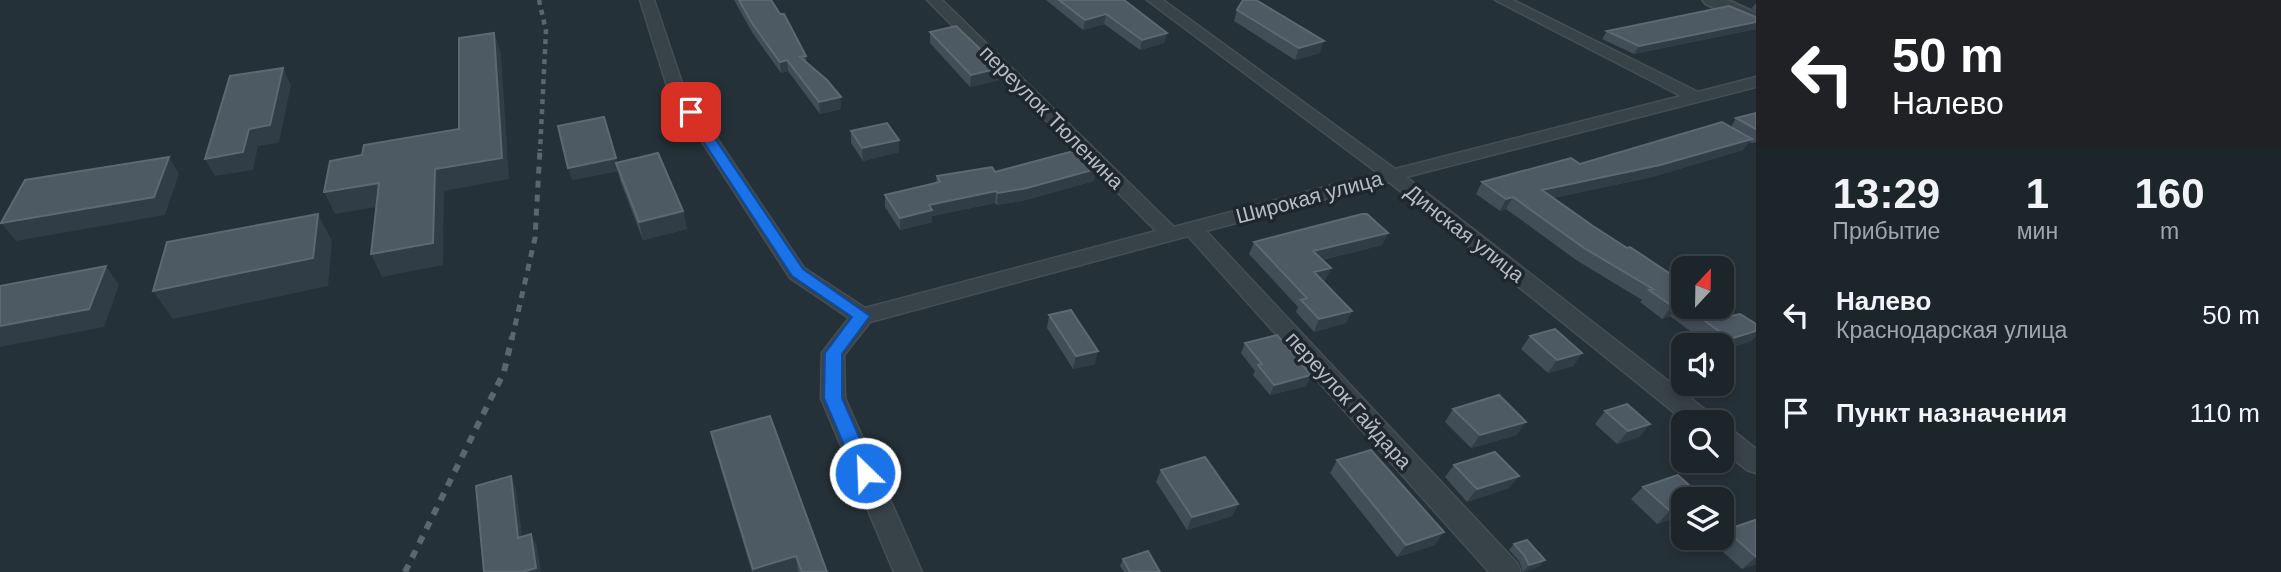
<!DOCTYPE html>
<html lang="ru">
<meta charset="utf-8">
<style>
body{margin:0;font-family:Helvetica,sans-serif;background:#252d32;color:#f1f3f6;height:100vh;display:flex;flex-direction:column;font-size:26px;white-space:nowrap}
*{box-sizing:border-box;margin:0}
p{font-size:23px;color:#a0a5a8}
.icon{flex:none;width:38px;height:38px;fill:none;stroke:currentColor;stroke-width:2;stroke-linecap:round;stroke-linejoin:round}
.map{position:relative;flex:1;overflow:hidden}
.sheet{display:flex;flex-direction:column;background:#1c252a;width:525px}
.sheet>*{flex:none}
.banner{background:#202124;color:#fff;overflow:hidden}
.needle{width:46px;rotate:22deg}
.tools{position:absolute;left:1671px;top:256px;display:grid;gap:14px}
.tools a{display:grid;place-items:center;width:63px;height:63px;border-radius:14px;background:#1c252a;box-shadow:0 4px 10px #0003,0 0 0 2px #3a4247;font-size:35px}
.pin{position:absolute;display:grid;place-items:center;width:60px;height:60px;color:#fff;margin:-30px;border-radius:14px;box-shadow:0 4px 10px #0006}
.me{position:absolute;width:77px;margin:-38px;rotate:336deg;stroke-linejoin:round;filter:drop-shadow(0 0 5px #0008)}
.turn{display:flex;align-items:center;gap:24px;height:147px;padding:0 21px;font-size:32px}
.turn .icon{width:91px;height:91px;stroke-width:2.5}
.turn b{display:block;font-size:49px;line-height:60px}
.eta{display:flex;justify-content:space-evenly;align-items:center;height:119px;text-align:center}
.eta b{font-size:42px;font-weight:800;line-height:49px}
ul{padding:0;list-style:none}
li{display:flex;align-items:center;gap:21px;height:98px;padding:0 21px}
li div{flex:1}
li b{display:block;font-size:26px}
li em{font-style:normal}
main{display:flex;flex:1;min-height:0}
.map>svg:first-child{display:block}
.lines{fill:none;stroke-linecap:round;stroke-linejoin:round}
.minor-casing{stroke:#454e55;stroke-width:3}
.tertiary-casing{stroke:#454e55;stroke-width:4}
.minor{fill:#384249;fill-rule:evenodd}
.tertiary{fill:#384249;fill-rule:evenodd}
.rail-far2{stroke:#5b676f;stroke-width:4.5;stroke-dasharray:5 5;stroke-linecap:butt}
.rail-far1{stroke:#5b676f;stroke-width:5;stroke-dasharray:7 7;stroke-linecap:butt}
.rail{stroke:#5b676f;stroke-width:6;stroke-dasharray:8 8;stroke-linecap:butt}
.wall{fill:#414d57}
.shaded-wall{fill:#303d46}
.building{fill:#4d5963;stroke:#5d6972;stroke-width:2}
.route{fill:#1a73e8;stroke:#114b97;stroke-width:2}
.labels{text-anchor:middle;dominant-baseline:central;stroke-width:7;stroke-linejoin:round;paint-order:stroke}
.street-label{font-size:21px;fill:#b4bdc5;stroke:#1e272e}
</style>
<main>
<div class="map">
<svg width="1756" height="572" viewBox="0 0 1756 572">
<rect width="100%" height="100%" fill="#253138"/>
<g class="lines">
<defs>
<path id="minor" d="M640,0H654L684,89L804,268L865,308L1156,231L927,0H942L1174,227L1378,173L1147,0H1163L1395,169L1681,96L1495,0H1513L1698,92L1756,77V87L1406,177L1712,415L1715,422H1686L1389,182L1206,231L1517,563L1521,572H1489L1188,236L870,322L844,355L845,398L922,572H894L821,398L822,353L849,318L790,278L668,89Z
M1722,426L1731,429L1756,449V473L1747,470L1722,450Z"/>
<path id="tertiary" d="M1703,0H1727L1756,13V26L1706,4Z"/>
</defs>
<!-- minor casing -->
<use href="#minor" class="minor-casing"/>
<!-- tertiary casing -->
<use href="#tertiary" class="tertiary-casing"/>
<!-- minor -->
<use href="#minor" class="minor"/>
<!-- tertiary -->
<use href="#tertiary" class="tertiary"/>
<!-- rail-far2 -->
<path class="rail-far2" d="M539,0L546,31L540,151"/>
<!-- rail-far1 -->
<path class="rail-far1" d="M512,339L535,238L540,149"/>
<!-- rail -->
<path class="rail" d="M405,572L504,372L512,337"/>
</g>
<!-- wall -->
<path class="wall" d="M734,0H771L806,56V63L841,109L820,114L788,71L781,73L753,34Z
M1046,0H1124L1167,33L1164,43L1140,50L1104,24L1083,30Z
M1756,3V11L1752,8Z
M1237,10L1320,53L1295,60L1234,21Z
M1756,17V29L1634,54L1602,39L1607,31Z
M930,32L999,80L970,87L930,43Z
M1756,113V142L1752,143L1749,142L1743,150L1652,177L1553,198L1593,226L1731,316L1756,324V336L1751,341L1722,350V345H1709L1670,316L1662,319L1640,302L1642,300L1576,260L1506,209L1500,211L1476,194L1482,182L1580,164L1731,127L1736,118Z
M851,131L899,140V152L863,161L851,143Z
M617,163L683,211L687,229L643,240L620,180L618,171L572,180Z
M995,172L1094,181L1026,200L997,205L995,203L932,216V222L900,230L885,207V195L936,183L937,176Z
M1388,233L1382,245L1322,260L1331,268L1325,280L1323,281L1352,311L1346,323L1314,332L1296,312L1298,307L1249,254L1254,242Z
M1049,315L1095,364L1073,369L1047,328Z
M1530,336L1582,353L1573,366L1548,373L1521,349Z
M1245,343L1311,375L1306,386L1270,395L1253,375L1255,371L1241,353Z
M1453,409L1517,435L1471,448L1445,422Z
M1605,411L1650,424L1639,437L1617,444L1595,424Z
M711,432L827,572H752L715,449Z
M1337,460L1435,545L1397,557L1330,473Z
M1454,465L1509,488L1467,502L1445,477Z
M1161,470L1238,504L1232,516L1187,530L1156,482Z
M1643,487L1684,499V515L1657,524L1631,499Z
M1756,520V564L1742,569L1712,542L1718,537H1722V534L1726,530Z
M1514,544L1540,566L1523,572L1519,561L1509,550Z
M1123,559L1160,572H1124L1120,566Z"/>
<!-- shaded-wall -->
<path class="shaded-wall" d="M1106,14L1104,24L1083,30L1085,20Z
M1756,22V29L1634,54L1639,46Z
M494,33L501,53L509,179L444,191L443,265L382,277L371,254L435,169L502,158Z
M1167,33L1164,43L1140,50L1142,40Z
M1324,41L1320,53L1295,60L1299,48Z
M787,60L788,71L781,73L780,62Z
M283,68L291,85L279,143L258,146L253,170L215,176L205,159L249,129Z
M1000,68L999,80L970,87L971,75Z
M841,97V109L820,114L819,102Z
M1752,139L1743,150L1652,177L1535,202L1542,190Z
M899,140V152L863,161L862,148Z
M169,157L179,174L165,215L16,241L1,223Z
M616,158L619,170L616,163L618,171L572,180L568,168Z
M1096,169L1094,181L1026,200L997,205L998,193Z
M379,183L388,205L335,214L324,192Z
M996,191L995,203L932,216V222L900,230V218L929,205Z
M1513,197L1506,209L1500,211L1506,199Z
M683,211L687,229L643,240L639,222Z
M318,214L332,241L328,286L173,319L153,291Z
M1388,233L1382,245L1308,263L1313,251Z
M106,266L119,285L104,327L0,347V326Z
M1331,268L1325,280L1309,284L1314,272Z
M1680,303L1670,316L1662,319L1672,306Z
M1352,311L1346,323L1314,332L1319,319Z
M1756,331V336L1751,341L1722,350V348L1730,339Z
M1098,351L1095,364L1073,369L1076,356Z
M1582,353L1573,366L1548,373L1557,360Z
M1311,375L1306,386L1270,395L1274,385Z
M1526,422L1517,435L1471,448L1480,435Z
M1650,424L1639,437L1617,444L1628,431Z
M511,476L516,489L524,550L518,538Z
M1519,476L1509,488L1467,502L1477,489Z
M1238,504L1232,516L1187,530L1192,517Z
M1684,507V515L1657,524L1670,511Z
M1444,532L1435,545L1397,557L1406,545Z
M531,534L537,546L541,572H522Z
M796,556L798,572H753V569Z
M1756,557V564L1742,569Z
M1545,560L1540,566L1523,572L1529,565Z"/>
<!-- building -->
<path class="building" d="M739,0H771L780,14H784L806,56L800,57L827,80L841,97L819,102L787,60L780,62L752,23Z
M1059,0H1124L1167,33L1142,40L1106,14L1085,20Z
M1243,0H1256L1324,41L1299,48L1237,10Z
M1729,6L1756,17V22L1639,46L1607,31Z
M956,26L1000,68L971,75L930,32Z
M494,33L502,158L435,169L433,243L371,254L379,183L324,192L330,161L362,155L364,145L459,129V38Z
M283,68L270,125L249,129L243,152L205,159L230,76Z
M1756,113V129L1736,118Z
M604,117L616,158L568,168L558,126Z
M1722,122L1752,139L1660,165L1542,190L1593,226L1627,248L1630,247L1684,283V306L1680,303L1672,306L1649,290L1653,289L1584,248L1513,197L1506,199L1482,182L1571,158L1580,164Z
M887,123L899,140L862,148L851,131Z
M1077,150L1096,169L1027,188L998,193L996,191L929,205L932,210L900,218L885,195L940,182L937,176L992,167L995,172Z
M658,153L683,211L639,222L616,163Z
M169,157L154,197L1,223L25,180Z
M318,214L313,258L153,291L167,242Z
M1362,214H1367L1388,233L1313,251L1331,268L1314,272L1352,311L1319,319L1301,300L1307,298L1254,242Z
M106,266L89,309L0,326V286Z
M1684,306H1717L1731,316L1740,314L1756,324V331L1730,339Z
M1071,310L1098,351L1076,356L1049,315Z
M1555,329L1582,353L1557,360L1530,336Z
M1277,335L1311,375L1274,385L1258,365L1262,364L1245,343Z
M1499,395L1526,422L1480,435L1453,409Z
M1627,404L1650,424L1628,431L1605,411Z
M770,416L827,572H802L796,556L753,569L711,432Z
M1371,450L1444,532L1406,545L1337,460Z
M1495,452L1519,476L1477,489L1454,465Z
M1205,457L1238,504L1192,517L1161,470Z
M1678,475L1704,499H1684V507L1670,511L1643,487Z
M511,476L518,538L531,534L536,568L522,572H484L476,486Z
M1755,520H1756V557L1726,530Z
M1527,540L1545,560L1529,565L1524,555L1514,544Z
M1148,551L1160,572H1130L1123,559Z"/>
<!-- route -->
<path class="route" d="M691,108L695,109L803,269L870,316L842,354V398L875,473L872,478L865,481L858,478L824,398L825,353L852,317L792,276L684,112Z"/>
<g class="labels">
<!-- street labels -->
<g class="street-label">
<text transform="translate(1052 117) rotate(45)">переулок Тюленина</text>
<text transform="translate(1309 197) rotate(-15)">Широкая улица</text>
<text transform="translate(1465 233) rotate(38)">Динская улица</text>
<text transform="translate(1349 400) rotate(48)">переулок Гайдара</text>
</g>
</g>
</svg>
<div class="tools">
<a><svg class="needle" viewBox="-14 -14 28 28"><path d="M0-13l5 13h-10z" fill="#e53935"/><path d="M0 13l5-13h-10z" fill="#a0a5a8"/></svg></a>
<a><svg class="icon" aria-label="sound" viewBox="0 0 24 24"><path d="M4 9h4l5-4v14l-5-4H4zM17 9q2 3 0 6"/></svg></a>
<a><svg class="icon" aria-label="search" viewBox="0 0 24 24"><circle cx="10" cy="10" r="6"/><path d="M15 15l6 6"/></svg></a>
<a><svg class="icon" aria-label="layers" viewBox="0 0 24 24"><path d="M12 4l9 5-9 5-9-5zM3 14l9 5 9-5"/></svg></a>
</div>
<div class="pin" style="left:691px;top:112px;background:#d93025"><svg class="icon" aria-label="arrive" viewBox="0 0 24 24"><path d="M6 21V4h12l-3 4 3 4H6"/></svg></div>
<svg class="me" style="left:865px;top:473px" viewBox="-20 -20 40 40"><circle r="17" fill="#1a73e8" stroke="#fff" stroke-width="3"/><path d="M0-11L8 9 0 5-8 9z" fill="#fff"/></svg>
</div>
<section class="sheet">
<div class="banner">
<div class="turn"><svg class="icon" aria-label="left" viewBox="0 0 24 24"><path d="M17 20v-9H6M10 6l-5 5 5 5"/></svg><div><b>50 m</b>Налево</div></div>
</div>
<div class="eta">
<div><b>13:29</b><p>Прибытие</p></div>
<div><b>1</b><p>мин</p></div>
<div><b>160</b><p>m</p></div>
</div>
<ul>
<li><svg class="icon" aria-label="left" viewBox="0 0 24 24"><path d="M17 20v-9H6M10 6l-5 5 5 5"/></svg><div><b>Налево</b><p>Краснодарская улица</p></div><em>50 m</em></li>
<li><svg class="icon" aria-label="arrive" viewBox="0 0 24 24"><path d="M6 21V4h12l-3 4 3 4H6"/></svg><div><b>Пункт назначения</b></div><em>110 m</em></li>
</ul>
</section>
</main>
